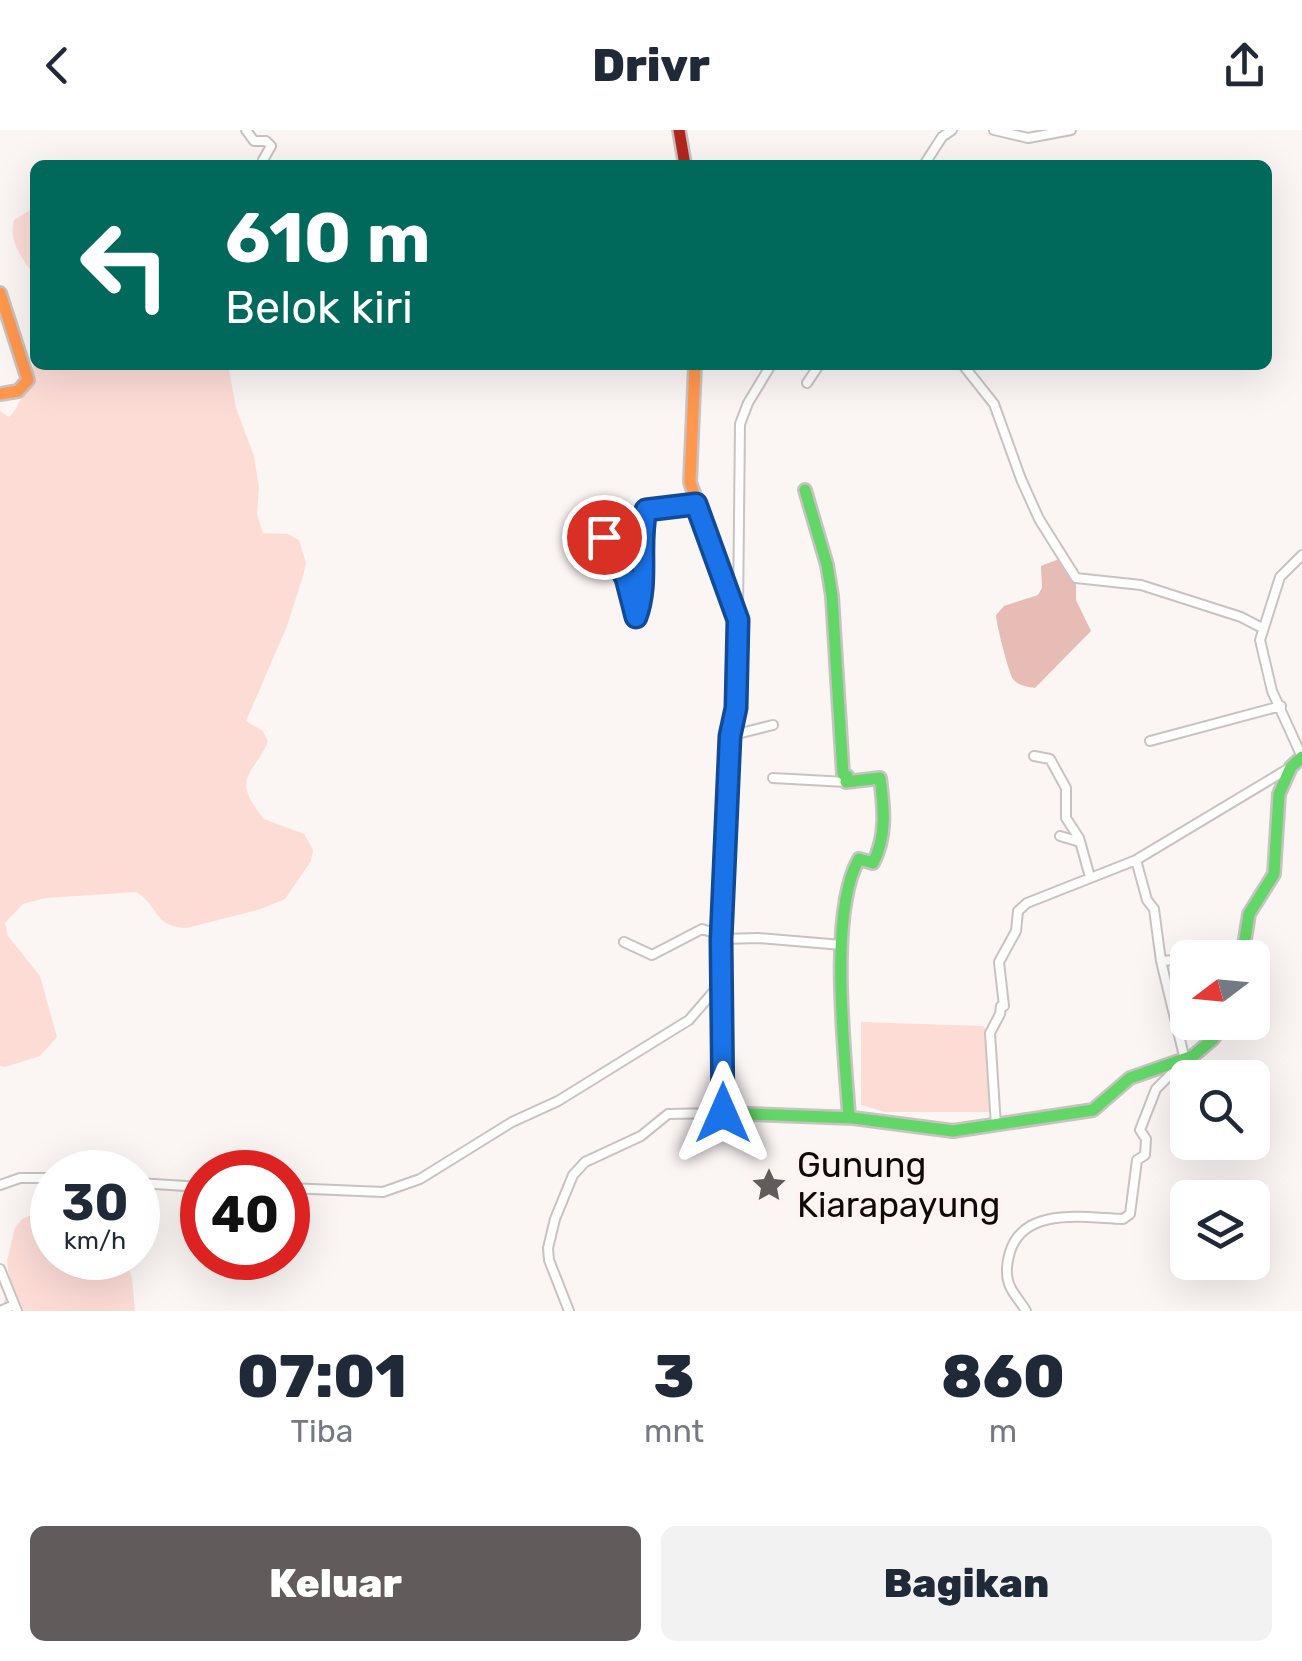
<!DOCTYPE html>
<html lang="id">
<style>
body{margin:0;font-family:Rubik,sans-serif;background:#f2f2f3;color:#1f2937;height:100vh;display:flex;flex-direction:column;font-size:38px;white-space:nowrap}
*{box-sizing:border-box;margin:0}
p{font-size:32px;color:#747a83}
.icon{flex:none;width:55px;height:55px;fill:none;stroke:currentColor;stroke-width:2;stroke-linecap:round;stroke-linejoin:round}
.map{position:relative;height:1181px;overflow:hidden}
.side{display:flex;flex-direction:column;background:#fff;flex:1}
.side>*{flex:none}
.guide{position:absolute;left:30px;top:30px;width:1242px;height:210px;border-radius:15px;box-shadow:0 10px 40px #0002;background:#00695c;color:#fff;overflow:hidden}
.needle{width:65px;rotate:254deg}
.tools{position:absolute;left:1170px;top:810px;display:grid;gap:20px}
.tools a{display:grid;place-items:center;width:100px;height:100px;border-radius:15px;background:#fff;box-shadow:0 10px 40px #0002;font-size:50px}
.speed{position:absolute;left:30px;top:1020px;display:flex;gap:20px;font-size:50px;font-weight:700;text-align:center}
.speed>*{display:grid;place-content:center;width:130px;height:130px;border-radius:50%;background:#fff;box-shadow:0 10px 40px #0002;line-height:1}
.speed small{font-size:25px;font-weight:400}
.speed .limit{border:15px solid #d22;background:#fff;color:#111}
.pin{position:absolute;display:grid;place-items:center;width:85px;height:85px;color:#fff;margin:-42px;border:5px solid #fff;border-radius:50%;box-shadow:0 2px 10px #0007}
.me{position:absolute;width:110px;margin:-55px;rotate:0deg;stroke-linejoin:round;filter:drop-shadow(0 0 8px #0008)}
.turn{display:flex;align-items:center;gap:35px;height:210px;padding:0 30px;font-size:45px}
.turn .icon{width:130px;height:130px;stroke-width:2.5}
.turn b{display:block;font-size:70px;line-height:85px}
.eta{display:flex;justify-content:space-evenly;align-items:center;height:170px;text-align:center}
.eta b{font-size:60px;font-weight:800;line-height:70px}
.cta{display:flex;gap:20px;margin-top:auto;padding:20px 30px}
.cta a{flex:1;height:115px;border-radius:15px;background:#615c5b;color:#fff;font-size:40px;font-weight:800;line-height:115px;text-align:center}
.cta a+a{background:#f2f2f3;color:#1f2937}
header{display:flex;justify-content:space-between;align-items:center;height:130px;padding:0 30px;background:#fff;font-size:45px;font-weight:800}
.map>svg:first-child{display:block}
.green{fill:#fddcd6}
.water{fill:#e6bcb4}
.lines{fill:none;stroke-linecap:round;stroke-linejoin:round}
.street-casing{stroke:#c8c3c2;stroke-width:12}
.fast-casing{stroke:#c8c3c2;stroke-width:16}
.slow-casing{stroke:#c8c3c2;stroke-width:16}
.jam-casing{stroke:#c8c3c2;stroke-width:16}
.street{stroke:#fefefd;stroke-width:8}
.fast{stroke:#63d668;stroke-width:11}
.slow{stroke:#ff974d;stroke-width:11}
.jam{stroke:#b3261e;stroke-width:11}
.route-casing{stroke:#114b97;stroke-width:25}
.route{stroke:#1a73e8;stroke-width:18}
.labels{text-anchor:middle;dominant-baseline:central;stroke-width:9;stroke-linejoin:round;paint-order:stroke}
.poi-label{font-size:35px;fill:#0e0a09;stroke:#fef3f1;text-anchor:start}
</style>
<header><svg class="icon" aria-label="back" viewBox="0 0 24 24"><path d="M15 5l-7 7 7 7"/></svg>Drivr<svg class="icon" aria-label="share" viewBox="0 0 24 24"><path d="M12 15V3M7 8l5-5 5 5M5 13v7h14v-7"/></svg></header>
<div class="map">
<svg width="1302" height="1181" viewBox="0 0 1302 1181">
<rect width="100%" height="100%" fill="#fbf5f4"/>
<!-- green -->
<path class="green" d="M35,77V145C22,130 8,110 14,90Z
M35,191V235H228L236,278L254,326L259,358L257,384L263,403L288,404L299,410L306,433L303,446L287,496L246,591L263,601L268,612C251,648 231,648 264,689L304,704L313,720L311,731L285,769L261,779L187,798C153,797 160,777 136,762L46,768L23,774L5,793L8,806L40,846L57,907L40,926L5,937L0,936V281L9,287C20,277 18,267 32,256Z
M861,892L983,896L986,899L991,982H885L861,975Z
M52,1076V1128H125L132,1148L135,1181H0L10,1156L7,1131L15,1098L22,1089Z"/>
<!-- water -->
<path class="water" d="M1059,429L1076,449V470L1091,501L1035,558C1028,557 1018,556 1013,549C1009,544 996,493 996,485L1004,476L1038,465L1042,458L1041,436Z"/>
<g class="lines">
<defs>
<path id="street" d="M246,0L254,11H266L271,16L263,30L265,35
M994,0L1028,8L1071,0
M924,35L942,7L952,0
M963,235L994,274L1021,349L1039,389L1076,448L1141,455L1241,487L1262,498
M807,253L819,235
M606,376L603,406L626,448L635,487L645,448L641,412L646,380L696,374
M1302,425L1280,447L1260,510L1272,561L1302,627
M738,482L740,294L748,273L771,235
M729,606L773,595
M1150,611L1281,576
M1034,626L1050,629L1066,658V688L1079,708L1090,747
M773,648L846,652
M1060,706L1080,712
M721,809L758,808L842,815
M624,812L652,825L702,799L721,805
M1161,831L1242,825
M996,996L990,903L1000,884L1001,876H1004L999,832L1016,801L1018,781L1027,773L1136,730L1291,637
M138,1053L202,1057
M0,1055L20,1048H52
M288,1058L383,1062L420,1049L512,992L558,971L689,890L720,854
M0,1139L17,1181
M0,1181L14,1175
M569,1181L549,1130L548,1118L555,1089L573,1045L585,1032L641,1006L668,984L723,983
M1026,1181C1021,1172 1012,1163 1009,1154C1005,1143 1007,1132 1010,1122C1024,1076 1085,1088 1123,1089L1130,1084L1137,1030L1145,1025L1146,1009L1140,1000L1156,959L1185,930L1161,831L1154,779L1147,770L1136,730"/>
<path id="fast" d="M805,360L827,435L832,466L843,644L847,646L846,652L880,648C884,678 887,706 873,733L859,729C828,782 845,924 849,987
M1242,828L1249,784L1274,744L1279,664L1291,637L1302,627
M722,907L723,983L853,988L953,1001L1093,980L1130,948L1193,926L1213,909L1225,892"/>
<path id="slow" d="M0,163L28,250L18,261L0,264
M695,235L690,352L738,490L736,578L729,606L721,805L722,907"/>
<path id="jam" d="M679,0L685,35"/>
</defs>
<!-- street casing -->
<use href="#street" class="street-casing"/>
<!-- fast casing -->
<use href="#fast" class="fast-casing"/>
<!-- slow casing -->
<use href="#slow" class="slow-casing"/>
<!-- jam casing -->
<use href="#jam" class="jam-casing"/>
<!-- street -->
<use href="#street" class="street"/>
<!-- fast -->
<use href="#fast" class="fast"/>
<!-- slow -->
<use href="#slow" class="slow"/>
<!-- jam -->
<use href="#jam" class="jam"/>
</g>
<g class="lines">
<defs>
<path id="route" d="M604,407L626,448L636,487C649,451 638,417 646,380L696,374L738,490L736,578L730,606L721,810L723,983"/>
</defs>
<!-- route casing -->
<use href="#route" class="route-casing"/>
<!-- route -->
<use href="#route" class="route"/>
</g>
<!-- icons -->
<defs>
<symbol id="sight-bare" viewBox="-9 -9 18 18"><path d="M0-6L1.8-2.2L6-1.7L2.9 1.2L3.7 5.4L0 3.3L-3.7 5.4L-2.9 1.2L-6-1.7L-1.8-2.2Z" fill="#615c5b" stroke="#fef3f1" stroke-width="2.5" paint-order="stroke"/></symbol>
</defs>
<g fill-rule="evenodd">
<use href="#sight-bare" x="744" y="1030" width="50" height="50"/>
</g>
<g class="labels">
<!-- poi labels -->
<g class="poi-label">
<text x="797" y="1035">Gunung<tspan x="797" dy="40">Kiarapayung</tspan></text>
</g>
</g>
</svg>
<div class="tools">
<a><svg class="needle" viewBox="-14 -14 28 28"><path d="M0-13l5 13h-10z" fill="#e53935"/><path d="M0 13l5-13h-10z" fill="#747a83"/></svg></a>
<a><svg class="icon" aria-label="search" viewBox="0 0 24 24"><circle cx="10" cy="10" r="6"/><path d="M15 15l6 6"/></svg></a>
<a><svg class="icon" aria-label="layers" viewBox="0 0 24 24"><path d="M12 4l9 5-9 5-9-5zM3 14l9 5 9-5"/></svg></a>
</div>
<div class="speed"><div>30<small>km/h</small></div><div class="limit">40</div></div>
<div class="pin" style="left:604px;top:407px;background:#d93025"><svg class="icon" aria-label="arrive" viewBox="0 0 24 24"><path d="M6 21V4h12l-3 4 3 4H6"/></svg></div>
<svg class="me" style="left:723px;top:983px" viewBox="-20 -20 40 40"><path d="M0-17L14 15 0 8-14 15z" fill="#1a73e8" stroke="#fff" stroke-width="4"/></svg>
<div class="guide">
<div class="turn"><svg class="icon" aria-label="left" viewBox="0 0 24 24"><path d="M17 20v-9H6M10 6l-5 5 5 5"/></svg><div><b>610 m</b>Belok kiri</div></div>
</div>
</div>
<section class="side">
<div class="eta">
<div><b>07:01</b><p>Tiba</p></div>
<div><b>3</b><p>mnt</p></div>
<div><b>860</b><p>m</p></div>
</div>
<div class="cta"><a>Keluar</a><a>Bagikan</a></div>
</section>
